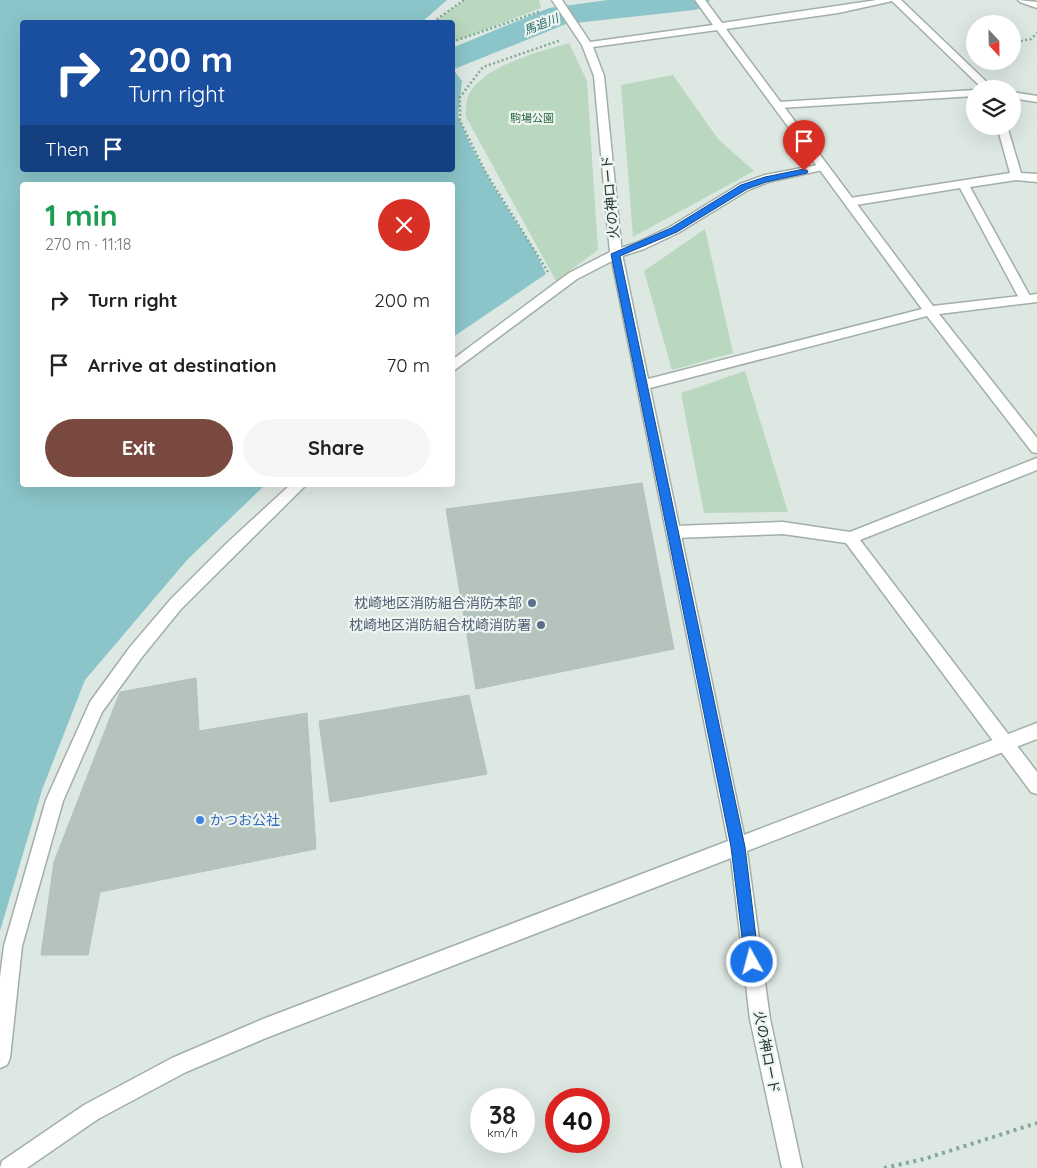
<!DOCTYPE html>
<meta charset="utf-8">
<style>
body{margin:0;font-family:Quicksand,"Noto Sans JP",sans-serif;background:#f6f6f6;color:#222;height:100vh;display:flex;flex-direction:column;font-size:19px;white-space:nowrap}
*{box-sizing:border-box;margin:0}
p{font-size:16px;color:#767676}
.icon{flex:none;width:28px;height:28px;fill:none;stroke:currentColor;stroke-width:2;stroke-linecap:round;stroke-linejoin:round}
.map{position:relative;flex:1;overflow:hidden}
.side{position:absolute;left:20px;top:182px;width:435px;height:305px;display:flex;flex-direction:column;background:#fff;border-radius:5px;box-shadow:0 5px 20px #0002}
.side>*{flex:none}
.guide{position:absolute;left:20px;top:20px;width:435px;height:152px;border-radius:5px;box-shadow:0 5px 20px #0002;background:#1a4fa0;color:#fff;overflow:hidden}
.needle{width:32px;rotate:158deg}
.tools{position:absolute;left:966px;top:15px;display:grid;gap:10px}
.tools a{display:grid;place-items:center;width:55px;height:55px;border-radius:50%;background:#fff;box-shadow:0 5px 20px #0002;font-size:25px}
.speed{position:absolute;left:470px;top:1088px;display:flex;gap:10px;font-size:25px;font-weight:700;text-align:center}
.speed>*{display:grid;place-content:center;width:65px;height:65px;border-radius:50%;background:#fff;box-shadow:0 5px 20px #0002;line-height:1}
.speed small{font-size:12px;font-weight:400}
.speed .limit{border:8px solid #d22;background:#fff;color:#111}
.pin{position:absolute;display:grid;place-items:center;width:42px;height:42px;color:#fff;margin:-51px -21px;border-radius:50% 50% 50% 0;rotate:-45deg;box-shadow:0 0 5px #0007}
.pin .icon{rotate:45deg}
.me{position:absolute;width:55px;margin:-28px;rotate:353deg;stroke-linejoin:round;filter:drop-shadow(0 0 4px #0008)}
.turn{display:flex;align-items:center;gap:18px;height:105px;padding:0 25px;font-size:22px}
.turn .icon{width:65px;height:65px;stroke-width:2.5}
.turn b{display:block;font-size:35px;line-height:42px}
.then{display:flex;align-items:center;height:48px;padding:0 25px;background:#0003;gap:10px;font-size:19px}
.round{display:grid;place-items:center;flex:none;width:52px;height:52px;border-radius:26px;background:#f6f6f6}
.summary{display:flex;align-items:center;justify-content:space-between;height:85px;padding:0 25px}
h1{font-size:30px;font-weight:700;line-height:38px;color:#1e9e55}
.primary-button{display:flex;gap:10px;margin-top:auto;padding:10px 25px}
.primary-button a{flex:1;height:58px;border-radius:30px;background:#79483e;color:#fff;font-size:20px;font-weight:700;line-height:58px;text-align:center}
.primary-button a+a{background:#f6f6f6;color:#222}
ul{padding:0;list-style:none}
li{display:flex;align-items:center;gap:15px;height:65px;padding:0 25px}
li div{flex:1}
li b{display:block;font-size:19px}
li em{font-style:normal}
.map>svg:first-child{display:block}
.green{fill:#b9d8bf}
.water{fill:#8bc5c9}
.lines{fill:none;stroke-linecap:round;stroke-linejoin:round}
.river{fill:#8bc5c9;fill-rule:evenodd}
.building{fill:#b4c3bc;stroke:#b2c1b9}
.minor-casing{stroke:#a2afa9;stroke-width:3}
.tertiary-casing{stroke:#a2afa9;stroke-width:3}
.path-far1{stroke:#82a999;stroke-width:2.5;stroke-dasharray:2 2.5;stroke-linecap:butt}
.path{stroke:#82a999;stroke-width:4;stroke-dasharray:3 4.5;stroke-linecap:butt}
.minor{fill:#fff;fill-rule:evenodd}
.tertiary{fill:#fff;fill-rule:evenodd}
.route{fill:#1a73e8;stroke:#114b97}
.service-dot{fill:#5c6f8a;stroke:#eef5f1;stroke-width:2}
.shop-dot{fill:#3f7fe0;stroke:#eef5f1;stroke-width:2}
.labels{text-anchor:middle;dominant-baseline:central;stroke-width:4.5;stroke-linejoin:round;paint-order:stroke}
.far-park-label{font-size:11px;fill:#306941;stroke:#eef5f1}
.far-water-label{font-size:12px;font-style:italic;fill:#22666c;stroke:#eef5f1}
.street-label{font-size:14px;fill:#21362f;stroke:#eef5f1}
.service-label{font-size:14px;fill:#4e5e75;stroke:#eef5f1;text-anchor:end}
.shop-label{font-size:14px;fill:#366cbe;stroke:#eef5f1;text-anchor:start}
</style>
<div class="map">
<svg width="1037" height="1168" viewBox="0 0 1037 1168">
<rect width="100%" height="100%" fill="#dee8e3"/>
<!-- green -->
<path class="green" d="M465,0H539L541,8L453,42L452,22H434Z
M569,43L587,81L598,250L556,281L466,117C466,111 466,100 469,94C484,65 539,52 569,43Z
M673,75L718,139L754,171L633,237L621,85Z
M705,229L733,353L672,370L644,271Z
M745,371L788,512L704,513L681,393Z"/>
<!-- water -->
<path class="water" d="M0,0H447L422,22H22V170H452L453,69L462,81L458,116L469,142L495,189L535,251L546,274L453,337L452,185H22V485H265L187,560L85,680L42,790L0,931Z"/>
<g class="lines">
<!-- river -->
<path class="river" d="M608,0H710L705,7L694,10L566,24L452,70V48L549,8Z"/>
</g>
<!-- building -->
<path class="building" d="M642,483L674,649L476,689L446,509Z
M196,678L199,731L307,713L316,849L100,892L88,955H41L54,862L120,692Z
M469,695L487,774L330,802L319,721Z"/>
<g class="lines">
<defs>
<path id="minor" d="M891,0H901L994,89H983Z
M1018,0L1037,2V8L1020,2Z
M975,90V96L779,108L774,105L779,102Z
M1012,92L1037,96V102L1012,98Z
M997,126H1007L1021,173L1037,174V182L1016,180L970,187L1031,298L1025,302L1019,298L960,188L850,206L844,202L850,198L1010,173Z
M823,164L827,165V169L768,182L748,190L678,233L644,249L616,258L610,254L612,251L636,243L670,227L740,184L765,175Z
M1037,458V470L860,540L1037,772V794L1031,792L846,543L783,534L674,538L669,536L667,532L669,528L674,526L783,522L850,532Z"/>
<path id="tertiary" d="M552,0H562L590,42L713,25L695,0H705L722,23L877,0H897L838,13L726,29L933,306L1037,294V302L939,314L1037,438V453L1032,452L927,316L650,388L744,835L1037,723V739L747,851L770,1019L802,1168H782L750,1019L731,858L266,1038L186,1072L98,1119L27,1168H0L2,1161L84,1105L172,1058L263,1019L728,841L612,261L577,279L452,372V360L569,273L610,252L594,76L582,45ZM717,30L922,309L648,379L622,254L604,76L593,47Z
M290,485H306L181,609L142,657L102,712L63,801L22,946L10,1058L7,1065L0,1068V977L4,946L46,800L90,702L130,647L171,599L227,543Z"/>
</defs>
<!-- minor casing -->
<use href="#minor" class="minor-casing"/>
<!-- tertiary casing -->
<use href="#tertiary" class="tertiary-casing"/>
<!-- path-far1 -->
<path class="path-far1" d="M433,22L464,0
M452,42L541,11
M1012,43L1031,39L1037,33
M548,272L486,173L460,121V97L483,67L561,40"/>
<!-- path -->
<path class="path" d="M884,1168L924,1159L1037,1123"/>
<!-- minor -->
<use href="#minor" class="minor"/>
<!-- tertiary -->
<use href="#tertiary" class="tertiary"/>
</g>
<!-- route -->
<path class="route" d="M804,169L808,171L807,173L766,182L747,189L677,232L620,256L745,847L759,962L757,967L752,969L747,967L745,962L731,847L611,254L671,228L741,185L765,177Z"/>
<!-- markers -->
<g class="service-dot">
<circle cx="532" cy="603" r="5"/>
<circle cx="541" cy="625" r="5"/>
</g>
<circle class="shop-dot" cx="200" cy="820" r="5"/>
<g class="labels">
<!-- far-park labels -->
<g class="far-park-label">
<text x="532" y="118">駒場公園</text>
</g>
<!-- far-water labels -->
<g class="far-water-label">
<text transform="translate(541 24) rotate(-22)">馬追川</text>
</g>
<!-- street labels -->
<g class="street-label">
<text transform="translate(610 197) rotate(-95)">火の神ロード</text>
<text transform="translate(767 1052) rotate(79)">火の神ロード</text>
</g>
<!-- service labels -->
<g class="service-label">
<text x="522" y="603">枕崎地区消防組合消防本部</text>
<text x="531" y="625">枕崎地区消防組合枕崎消防署</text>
</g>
<!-- shop labels -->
<g class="shop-label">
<text x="210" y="820">かつお公社</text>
</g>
</g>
</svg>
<div class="tools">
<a><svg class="needle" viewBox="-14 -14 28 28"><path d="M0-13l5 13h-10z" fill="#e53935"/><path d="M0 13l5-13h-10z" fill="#767676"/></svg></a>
<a><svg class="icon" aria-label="layers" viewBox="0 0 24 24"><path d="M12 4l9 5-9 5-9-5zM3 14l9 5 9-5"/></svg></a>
</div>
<div class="speed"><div>38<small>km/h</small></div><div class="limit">40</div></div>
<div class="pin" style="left:804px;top:171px;background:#d93025"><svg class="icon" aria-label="arrive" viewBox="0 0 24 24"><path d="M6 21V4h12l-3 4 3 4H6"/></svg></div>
<svg class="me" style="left:752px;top:962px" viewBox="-20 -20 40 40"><circle r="17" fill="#1a73e8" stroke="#fff" stroke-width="3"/><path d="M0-11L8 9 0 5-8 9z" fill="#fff"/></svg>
<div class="guide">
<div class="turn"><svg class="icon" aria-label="right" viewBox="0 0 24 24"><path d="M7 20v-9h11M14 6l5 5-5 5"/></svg><div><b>200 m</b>Turn right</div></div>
<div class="then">Then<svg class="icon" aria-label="arrive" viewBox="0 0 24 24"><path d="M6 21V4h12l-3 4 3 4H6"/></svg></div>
</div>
<section class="side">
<div class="summary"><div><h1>1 min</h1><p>270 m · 11:18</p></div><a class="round" style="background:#d93025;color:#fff"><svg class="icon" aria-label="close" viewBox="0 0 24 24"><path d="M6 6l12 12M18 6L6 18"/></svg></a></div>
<ul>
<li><svg class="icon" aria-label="right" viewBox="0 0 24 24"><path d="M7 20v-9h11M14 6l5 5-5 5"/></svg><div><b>Turn right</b></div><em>200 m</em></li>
<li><svg class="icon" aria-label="arrive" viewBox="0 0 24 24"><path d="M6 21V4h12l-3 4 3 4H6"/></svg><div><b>Arrive at destination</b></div><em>70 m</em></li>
</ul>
<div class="primary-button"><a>Exit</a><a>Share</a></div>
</section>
</div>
